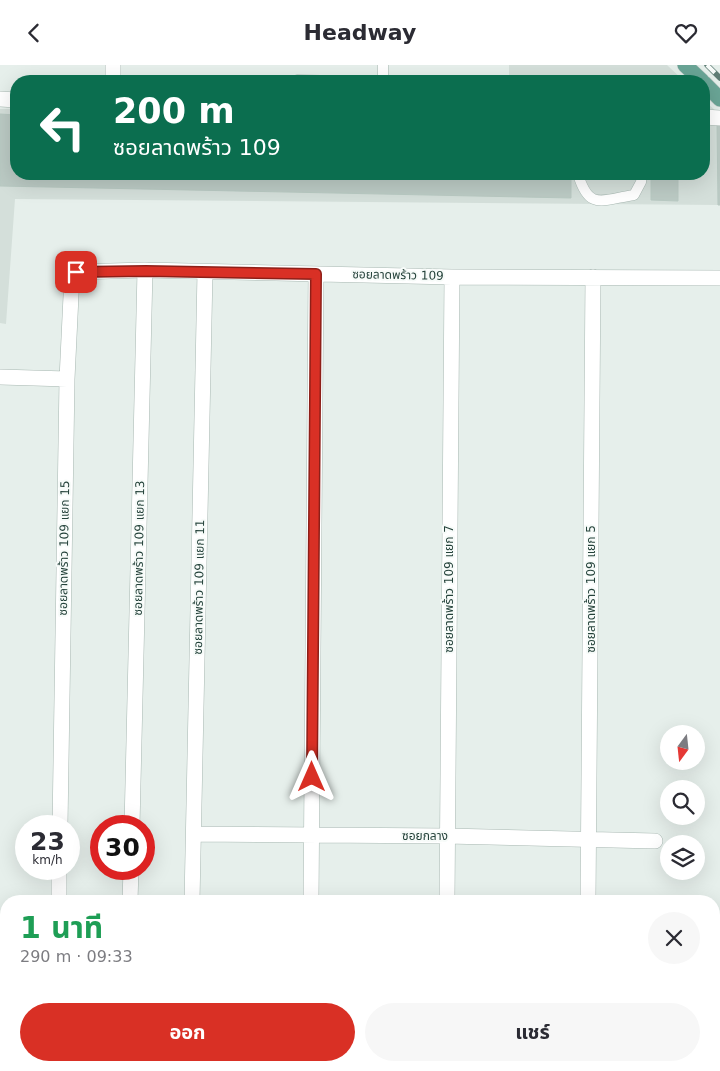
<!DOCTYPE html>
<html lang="th">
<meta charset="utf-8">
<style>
body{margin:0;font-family:"DejaVu Sans","Noto Sans Thai",sans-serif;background:#f7f7f7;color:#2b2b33;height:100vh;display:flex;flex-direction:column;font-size:19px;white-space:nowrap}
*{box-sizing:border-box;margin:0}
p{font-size:16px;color:#7c7c81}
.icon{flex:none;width:28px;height:28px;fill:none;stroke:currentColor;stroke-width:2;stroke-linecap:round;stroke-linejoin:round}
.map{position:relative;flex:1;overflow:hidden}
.sheet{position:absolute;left:0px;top:830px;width:720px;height:176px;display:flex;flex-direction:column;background:#fff;border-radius:20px 20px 0 0;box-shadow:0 5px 20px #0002}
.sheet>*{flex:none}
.guide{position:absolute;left:10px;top:10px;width:700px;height:105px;border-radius:20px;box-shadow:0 5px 20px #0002;background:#0b6e4f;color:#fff;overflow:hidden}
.needle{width:32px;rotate:195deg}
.buttons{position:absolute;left:660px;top:660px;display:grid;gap:10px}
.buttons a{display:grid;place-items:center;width:45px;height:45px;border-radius:50%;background:#fff;box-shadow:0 5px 20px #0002;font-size:25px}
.speed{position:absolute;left:15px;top:750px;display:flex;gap:10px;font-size:25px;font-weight:700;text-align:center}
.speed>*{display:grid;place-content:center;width:65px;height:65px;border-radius:50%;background:#fff;box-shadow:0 5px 20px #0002;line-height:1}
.speed small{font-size:12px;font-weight:400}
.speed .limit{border:8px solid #d22;background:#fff;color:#111}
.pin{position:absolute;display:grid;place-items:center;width:42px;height:42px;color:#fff;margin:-21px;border-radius:10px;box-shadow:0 2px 8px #0006}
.me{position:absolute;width:55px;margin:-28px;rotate:0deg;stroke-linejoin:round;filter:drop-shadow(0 0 4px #0008)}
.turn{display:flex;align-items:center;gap:18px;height:105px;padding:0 20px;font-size:22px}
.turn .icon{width:65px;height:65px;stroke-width:2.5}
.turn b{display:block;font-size:35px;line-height:42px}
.round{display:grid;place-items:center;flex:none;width:52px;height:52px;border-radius:26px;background:#f7f7f7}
.head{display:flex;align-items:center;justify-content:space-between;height:85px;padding:0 20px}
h1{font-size:30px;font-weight:700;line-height:38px;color:#1e9e55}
.cta{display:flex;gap:10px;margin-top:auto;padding:10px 20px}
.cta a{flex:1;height:58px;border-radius:30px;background:#d93025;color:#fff;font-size:20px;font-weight:700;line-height:58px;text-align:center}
.cta a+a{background:#f7f7f7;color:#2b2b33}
header{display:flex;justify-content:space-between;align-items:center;height:65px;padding:0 20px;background:#fff;font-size:22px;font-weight:700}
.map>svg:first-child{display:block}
.built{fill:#d4dfda}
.building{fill:#bbcac4;stroke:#b8c9c2}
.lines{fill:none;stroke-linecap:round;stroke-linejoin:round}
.service-casing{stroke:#a8b8b2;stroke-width:11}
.minor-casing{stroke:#a8b8b2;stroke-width:16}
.primary-casing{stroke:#c2cac8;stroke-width:16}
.service{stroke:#fff;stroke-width:10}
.minor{stroke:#fff;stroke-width:15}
.primary{stroke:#6aa596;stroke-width:15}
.rail-casing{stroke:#5f7d75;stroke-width:5.5}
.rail{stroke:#f7fbf9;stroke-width:4;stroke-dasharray:11;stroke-linecap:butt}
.route-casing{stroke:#8d1f18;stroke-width:12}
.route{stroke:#d93025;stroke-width:9}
.labels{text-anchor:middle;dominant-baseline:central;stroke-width:4;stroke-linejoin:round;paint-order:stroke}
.street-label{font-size:12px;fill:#24423a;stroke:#f7fbf9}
</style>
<header><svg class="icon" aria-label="back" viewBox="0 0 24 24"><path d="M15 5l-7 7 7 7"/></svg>Headway<svg class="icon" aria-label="heart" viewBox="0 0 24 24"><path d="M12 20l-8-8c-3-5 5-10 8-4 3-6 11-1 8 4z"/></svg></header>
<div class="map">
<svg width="720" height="1006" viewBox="0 0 720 1006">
<rect width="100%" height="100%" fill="#e6efeb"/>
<!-- built -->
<path class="built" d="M509,0H667L684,16H509Z
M704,35L720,50V140L15,134L6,259L0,258V44H16V109H704Z"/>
<!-- building -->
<path class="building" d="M0,49L16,50V109H571V133L0,121Z
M717,58H720V140H718Z
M651,111L678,112V136L651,135Z"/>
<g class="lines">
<defs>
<path id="service" d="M297,15L343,16
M383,16V0
M578,109C589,146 601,135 634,130L641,117L642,109"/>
<path id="minor" d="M113,16V0
M0,34L16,35
M704,52L720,53
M0,312L67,314
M60,761L67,314L72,210L76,207L145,205L452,212L720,213
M132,761L145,205
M194,769L447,771L655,776
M59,836V804
M130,836L131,804
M192,836L205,207
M311,836L316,209
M447,836L452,212
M588,836L593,212
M56,1006V1000
M190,1006V1000
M309,1006V1000
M446,1006V1000
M587,1006V1000"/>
<path id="primary" d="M685,0L702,16
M704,18L720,34"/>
</defs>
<!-- service casing -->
<use href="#service" class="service-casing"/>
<!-- minor casing -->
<use href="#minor" class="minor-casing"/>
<!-- primary casing -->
<use href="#primary" class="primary-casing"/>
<!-- service -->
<use href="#service" class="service"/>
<!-- minor -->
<use href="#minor" class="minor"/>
<!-- primary -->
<use href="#primary" class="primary"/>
<defs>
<path id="rail" d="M707,0L720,13"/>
</defs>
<!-- rail casing -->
<use href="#rail" class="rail-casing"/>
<!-- rail -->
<use href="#rail" class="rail"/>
</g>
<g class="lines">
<defs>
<path id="route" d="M76,207L146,206L316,209L312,712"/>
</defs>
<!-- route casing -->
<use href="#route" class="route-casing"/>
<!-- route -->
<use href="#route" class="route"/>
</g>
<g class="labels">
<!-- street labels -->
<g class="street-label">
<text transform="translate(398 210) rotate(1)">ซอยลาดพร้าว 109</text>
<text transform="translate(64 483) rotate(-89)">ซอยลาดพร้าว 109 แยก 15</text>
<text transform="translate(139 483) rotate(-89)">ซอยลาดพร้าว 109 แยก 13</text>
<text transform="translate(199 522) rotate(-89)">ซอยลาดพร้าว 109 แยก 11</text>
<text transform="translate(449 524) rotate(-90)">ซอยลาดพร้าว 109 แยก 7</text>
<text transform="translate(591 524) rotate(-90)">ซอยลาดพร้าว 109 แยก 5</text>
<text x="425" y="771">ซอยกลาง</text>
</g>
</g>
</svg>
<div class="buttons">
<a><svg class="needle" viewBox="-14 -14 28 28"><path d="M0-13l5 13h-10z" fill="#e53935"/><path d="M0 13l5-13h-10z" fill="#7c7c81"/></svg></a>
<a><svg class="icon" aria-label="search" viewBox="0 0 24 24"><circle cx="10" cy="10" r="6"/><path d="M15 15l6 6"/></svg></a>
<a><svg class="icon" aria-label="layers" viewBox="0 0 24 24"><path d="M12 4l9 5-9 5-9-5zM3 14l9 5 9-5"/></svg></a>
</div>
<div class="speed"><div>23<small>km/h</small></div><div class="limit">30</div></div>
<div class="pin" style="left:76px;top:207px;background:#d93025"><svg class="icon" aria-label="arrive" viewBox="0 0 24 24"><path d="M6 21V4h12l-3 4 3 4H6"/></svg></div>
<svg class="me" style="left:312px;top:712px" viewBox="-20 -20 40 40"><path d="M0-17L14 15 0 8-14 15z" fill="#d93025" stroke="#fff" stroke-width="4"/></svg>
<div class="guide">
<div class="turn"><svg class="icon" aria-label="left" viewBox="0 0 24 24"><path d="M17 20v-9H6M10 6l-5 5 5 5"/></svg><div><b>200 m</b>ซอยลาดพร้าว 109</div></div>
</div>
<section class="sheet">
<div class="head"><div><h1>1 นาที</h1><p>290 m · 09:33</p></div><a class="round"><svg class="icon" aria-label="close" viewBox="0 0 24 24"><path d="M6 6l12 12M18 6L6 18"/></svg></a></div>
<div class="cta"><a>ออก</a><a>แชร์</a></div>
</section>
</div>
